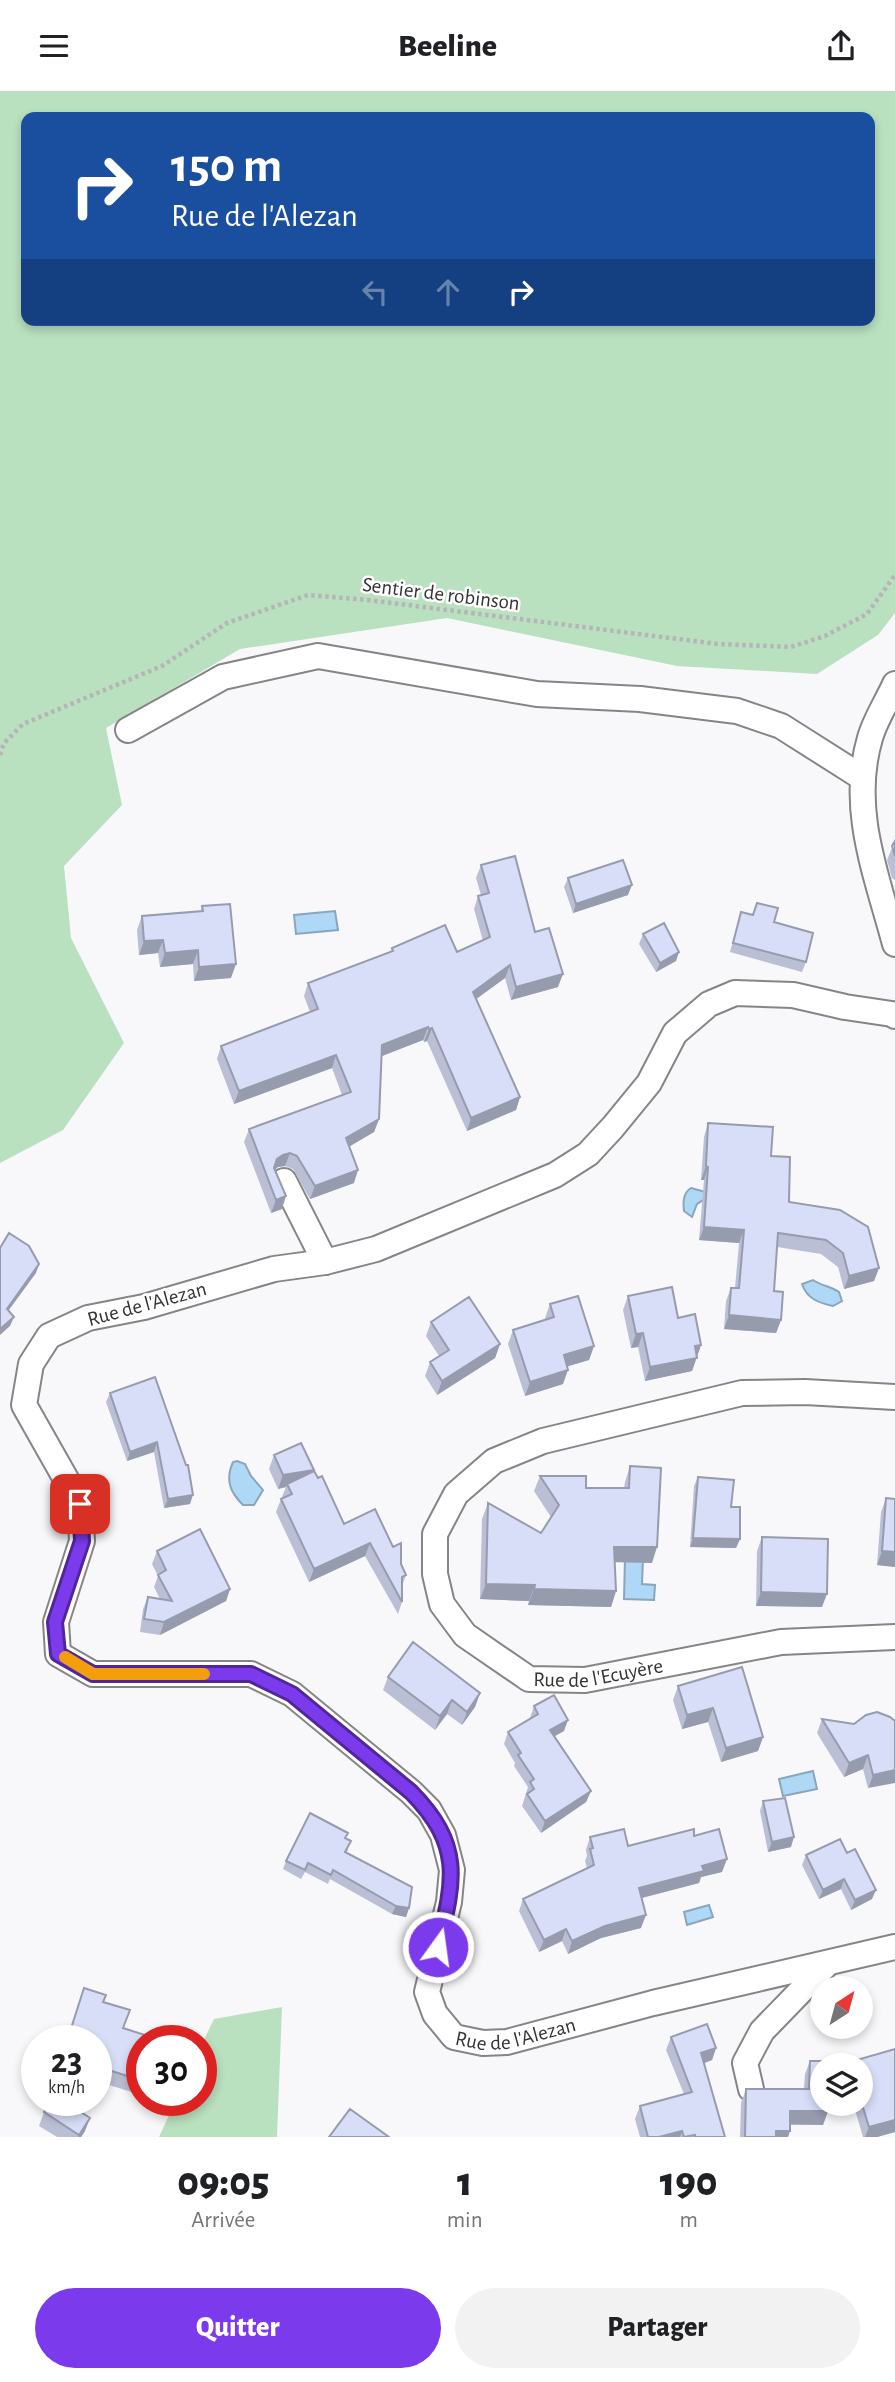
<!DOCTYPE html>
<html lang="fr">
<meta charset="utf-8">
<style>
body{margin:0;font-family:"Alegreya Sans",sans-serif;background:#f2f2f2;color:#202124;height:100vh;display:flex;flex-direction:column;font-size:26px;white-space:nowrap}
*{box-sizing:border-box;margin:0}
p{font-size:23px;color:#757577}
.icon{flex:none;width:38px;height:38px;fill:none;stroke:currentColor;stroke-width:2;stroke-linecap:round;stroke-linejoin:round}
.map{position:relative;height:2046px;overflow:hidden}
.sheet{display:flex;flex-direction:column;background:#fff;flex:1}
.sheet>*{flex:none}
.top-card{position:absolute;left:21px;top:21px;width:854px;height:214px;border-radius:14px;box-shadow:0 4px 10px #0003;background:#1a4fa0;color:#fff;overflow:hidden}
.needle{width:46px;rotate:36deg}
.controls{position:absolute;left:810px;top:1885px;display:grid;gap:14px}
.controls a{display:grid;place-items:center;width:63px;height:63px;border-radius:50%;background:#fff;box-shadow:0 4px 10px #0003;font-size:35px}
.speed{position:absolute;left:21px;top:1934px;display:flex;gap:14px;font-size:35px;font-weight:700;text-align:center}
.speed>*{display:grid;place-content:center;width:91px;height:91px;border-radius:50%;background:#fff;box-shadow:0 4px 10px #0003;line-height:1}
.speed small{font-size:18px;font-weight:400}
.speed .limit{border:10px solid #d22;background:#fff;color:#111}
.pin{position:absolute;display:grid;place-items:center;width:60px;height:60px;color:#fff;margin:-30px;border-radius:14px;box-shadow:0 4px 10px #0006}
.me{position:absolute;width:77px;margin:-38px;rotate:14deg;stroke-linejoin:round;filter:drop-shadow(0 0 5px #0008)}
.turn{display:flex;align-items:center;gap:24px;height:147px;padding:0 35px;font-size:32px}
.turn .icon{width:91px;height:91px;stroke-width:2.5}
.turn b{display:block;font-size:49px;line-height:60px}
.lanes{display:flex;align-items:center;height:66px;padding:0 35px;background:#0003;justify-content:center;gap:35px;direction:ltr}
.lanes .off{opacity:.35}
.eta{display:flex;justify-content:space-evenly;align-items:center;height:119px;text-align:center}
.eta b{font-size:42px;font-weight:800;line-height:49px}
.primary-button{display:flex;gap:14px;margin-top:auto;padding:14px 35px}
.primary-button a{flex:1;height:80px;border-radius:42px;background:#7c3aed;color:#fff;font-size:28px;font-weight:800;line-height:80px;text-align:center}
.primary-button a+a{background:#f2f2f2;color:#202124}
header{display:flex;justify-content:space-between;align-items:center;height:91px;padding:0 35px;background:#fff;font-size:32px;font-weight:800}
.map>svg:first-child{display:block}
.green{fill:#b9e0bf;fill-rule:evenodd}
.water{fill:#aed8f6;stroke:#89a6bc;stroke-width:2}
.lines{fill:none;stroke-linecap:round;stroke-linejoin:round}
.minor-casing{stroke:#858587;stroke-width:28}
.path{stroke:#b5b5b7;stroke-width:4.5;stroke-dasharray:3.5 3.5;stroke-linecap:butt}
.minor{stroke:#fff;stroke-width:24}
.wall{fill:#babfd5}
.shaded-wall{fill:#979bae}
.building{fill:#d8def8;stroke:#979bae;stroke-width:2}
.route-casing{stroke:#51269a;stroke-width:18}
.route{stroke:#7c3aed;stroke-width:12}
.slow{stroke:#f59e0b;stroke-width:12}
.labels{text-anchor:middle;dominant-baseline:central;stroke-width:5;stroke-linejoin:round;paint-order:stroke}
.street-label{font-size:21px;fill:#333334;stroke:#fff}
</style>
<header><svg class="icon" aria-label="menu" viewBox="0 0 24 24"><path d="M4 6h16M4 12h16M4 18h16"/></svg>Beeline<svg class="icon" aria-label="share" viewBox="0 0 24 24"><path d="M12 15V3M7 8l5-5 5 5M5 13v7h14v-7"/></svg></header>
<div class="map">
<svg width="895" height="2046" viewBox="0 0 895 2046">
<rect width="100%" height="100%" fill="#f8f8fa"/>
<!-- green -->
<path class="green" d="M0,0H895V522L878,544L817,583L677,575L447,527L240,558L106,637L122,714L64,775L71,847L124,952L63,1039L0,1072ZM26,26H870V229H26Z
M282,1916L277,2046H159L176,2009H201V1955L214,1928Z"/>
<!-- water -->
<path class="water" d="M335,820L338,839L296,843L294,824Z
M691,1097L713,1103L697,1113L692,1126L684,1120C683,1111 683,1102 691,1097Z
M813,1189C822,1195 830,1195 839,1201L842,1210L833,1215C819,1212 807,1208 802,1193Z
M237,1370L245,1373L251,1385L263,1399L254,1414H243C230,1401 225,1389 233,1371Z
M625,1467H643L642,1493L655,1494L654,1509L624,1508Z
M813,1680L817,1698L783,1705L779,1688Z
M709,1814L713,1826L687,1834L684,1821Z"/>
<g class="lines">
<defs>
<g id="minor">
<path d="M895,593C887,611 875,629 870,647C849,718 877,785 895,853"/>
<path d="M128,639L223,586L318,565L537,603L640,608L737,620L781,635L863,687"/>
<path id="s1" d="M895,925L892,923L845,916L793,904L735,902L709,913L675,942L649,992L613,1036L588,1063L555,1084L376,1158L325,1171L274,1178L144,1216L88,1227L49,1245L31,1273L24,1314L80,1413L82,1450L56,1531L58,1563L93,1583H251L292,1603L411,1701L429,1719L443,1744L452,1779L449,1811L427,1901L435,1923L454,1946L483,1952L507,1951L653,1912L895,1856"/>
<path d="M284,1090L325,1171"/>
<path id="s2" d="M895,1306L805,1301L742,1302L543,1350L494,1370L456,1403L435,1443V1483L442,1513L465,1544L529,1588L585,1589L781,1551L895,1546"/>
<path d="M751,1998L745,1972L762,1940L828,1872"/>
</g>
</defs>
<!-- minor casing -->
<use href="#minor" class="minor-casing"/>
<!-- path -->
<path class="path" d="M0,664L4,652L23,633L162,575L227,532L308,504L368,509L718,553L791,556L825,545L867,523L895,484"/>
<!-- minor -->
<use href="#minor" class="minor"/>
</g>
<!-- wall -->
<path class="wall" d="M895,750V789L892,787L887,769Z
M481,774L535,841L558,896L511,909L505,887L476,908L520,1006L516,1019L467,1040L427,950L424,951L423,949L382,965L379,1028L374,1041L349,1055L354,1092L310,1108L293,1078L285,1075L278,1076L275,1079L282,1118L271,1122L244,1051L249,1038L342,1004L332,977L234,1013L217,968L221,955L310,921L304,905L308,892L391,861L392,857L457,861L483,850L474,818L478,805L481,804L476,787Z
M568,787L628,804L573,822L564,796Z
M757,812L774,831L806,871L802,881L730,861L741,821L752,824Z
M202,815L231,887L194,890L193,873L160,876L158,862L139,864L137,839L142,825L201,820Z
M643,843L676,870L656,881L639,853Z
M708,1032L771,1065L789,1111L879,1177L874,1190L844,1198L838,1176L821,1163L777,1156L774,1200L781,1229L776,1242L724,1238L726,1210L731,1197H735L739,1152L699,1149L704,1089H701L704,1046Z
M628,1205L678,1227L701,1254L692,1280L645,1290L638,1256L631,1257L623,1219Z
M550,1213L594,1255L589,1269L567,1275L563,1293L525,1305L508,1253L513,1239L546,1229L545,1227Z
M431,1231L500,1253L495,1267L437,1304L425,1285L430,1271L439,1265L426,1245Z
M155,1286L190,1413L164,1417L154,1361L127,1370L106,1311L110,1302Z
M274,1364L314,1380L344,1433L401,1473L406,1484L402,1495V1511L398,1523L365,1465L309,1491L276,1421L281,1408H283L282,1406L286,1396L278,1398L269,1378Z
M630,1375L652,1472L615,1471L616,1500L611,1516L528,1514L529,1510L480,1508L482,1428L488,1412L541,1442L551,1426L534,1400L540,1385L586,1397H624L625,1391Z
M698,1386L731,1416L740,1448L736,1457L690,1456L694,1395Z
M886,1407L895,1476L877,1474L881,1421Z
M762,1446L822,1516L756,1515L757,1460Z
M157,1460L230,1498L226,1510L160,1544L140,1541L143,1518L148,1506L160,1508L154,1496L158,1485L152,1473Z
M388,1586L480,1602L475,1616L462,1634L447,1623L435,1639L383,1599Z
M678,1595L763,1646L758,1660L721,1671L708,1631L682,1638L673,1609Z
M534,1615L564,1640L554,1645L591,1700L586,1711L541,1742L522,1715L528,1696L514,1675L515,1672L504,1653L508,1641L530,1627Z
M822,1628L854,1633L895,1630L868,1697L863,1678L844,1686L817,1642Z
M763,1710L791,1756L768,1761L760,1720Z
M348,1742L346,1747L348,1759L346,1762L409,1817L406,1826L392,1823L330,1788L328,1793L305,1781L301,1788L283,1778L286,1770Z
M694,1745L722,1781L701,1786L699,1792L641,1807V1837L601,1847L568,1863L562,1850L539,1861L519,1820L523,1808L587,1777L585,1770L587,1765L586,1759L590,1746L628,1755Z
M847,1762L872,1808L851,1819L841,1798L819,1808L802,1774L806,1764Z
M103,1911L123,1937L142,1984L135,2002L96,1990V1950Z
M671,1946L716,1957L712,1969L704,1972L725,2046H640L635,2028L640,2015L684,2003L666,1959Z
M895,1958V2041L877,2046H863L853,2012H861V1974H848L850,1971Z
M810,1970L828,2020L823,2034H790L788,2046H740L741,2012L746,1998H804L805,1983Z
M44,2021H81L85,2040L81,2046H57L39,2035Z"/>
<!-- shaded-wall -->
<path class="shaded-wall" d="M632,794L628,804L573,822L576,813Z
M163,849L158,862L139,864L144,850Z
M198,859L193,873L160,876L165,862Z
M679,861L676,870L656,881L660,872Z
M236,873L231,887L194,890L199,876Z
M510,874L505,887L468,914L473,901Z
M563,883L558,896L511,909L516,896Z
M428,936L423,949L377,967L382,954Z
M432,937L427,950L424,951L429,938Z
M336,964L332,977L234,1013L239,1000Z
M520,1006L516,1019L467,1040L471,1027Z
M379,1028L374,1041L342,1060L346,1047Z
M290,1062L285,1075L278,1076L272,1081L277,1068L283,1064Z
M706,1075L708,1076L704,1089H701Z
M358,1079L354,1092L310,1108L315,1095Z
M286,1105L282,1118L271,1122L276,1109Z
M704,1136L744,1139L739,1152L699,1149Z
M39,1173L36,1182L3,1227L7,1218Z
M879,1177L874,1190L844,1198L849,1185Z
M729,1224L781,1229L776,1242L724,1238Z
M14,1226L10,1235L0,1244V1238Z
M643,1242L638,1256L631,1257L636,1243Z
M500,1253L495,1267L437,1304L442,1290Z
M701,1254L692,1280L645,1290L650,1276L695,1255Z
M594,1255L589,1269L559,1278L564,1264Z
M568,1279L563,1293L525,1305L530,1291Z
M157,1351L154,1361L127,1370L130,1361Z
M314,1379L309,1392L287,1393L286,1396L278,1398L283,1384Z
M193,1404L190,1413L164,1417L168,1408Z
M693,1447L740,1448L736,1457L690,1456Z
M370,1452L365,1465L309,1491L314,1478Z
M614,1456H657L652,1472L608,1471Z
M882,1460L895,1461V1476L877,1474Z
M486,1493L535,1494L529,1510L480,1508Z
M230,1498L226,1510L160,1544L164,1531Z
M534,1498L616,1500L611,1516L528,1514Z
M761,1501L827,1503L822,1516L756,1515Z
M480,1602L475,1616L462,1634L467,1621Z
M452,1609L447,1623L435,1639L440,1625Z
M713,1617L708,1631L682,1638L687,1624Z
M568,1629L564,1640L546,1650L550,1639Z
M763,1646L758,1660L721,1671L726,1657Z
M868,1664L863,1678L844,1686L849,1672Z
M895,1679V1692L868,1697L873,1684Z
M591,1700L586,1711L541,1742L545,1730Z
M794,1746L791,1756L768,1761L772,1751Z
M727,1768L722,1781L701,1786L699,1792L634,1809L639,1797L702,1775Z
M844,1788L841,1798L819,1808L823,1799Z
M876,1799L872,1808L851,1819L855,1809Z
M396,1815L409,1817L406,1826L392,1823Z
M646,1824L641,1837L601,1847L568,1863L572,1850L605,1835Z
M566,1838L562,1850L539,1861L544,1849Z
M716,1957L712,1969L697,1975L701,1962Z
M790,2020H828L823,2034L785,2033Z
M90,2027L85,2040L81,2046H78Z
M895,2029V2041L877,2046H865L869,2036Z
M682,2040L680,2046H659Z
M776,2040H790L788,2046H774Z"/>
<!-- building -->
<path class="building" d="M895,750V765L892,755Z
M515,765L535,841L549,837L563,883L516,896L510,874L473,901L520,1006L471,1027L432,937L429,938L428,936L382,954L379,1028L346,1047L358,1079L315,1095L297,1065L290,1062L283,1064L277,1068L274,1077L286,1105L276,1109L249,1038L351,1001L336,964L239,1000L221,955L318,918L308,892L393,860L392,857L445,834L457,861L490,846L478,805L489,802L481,774Z
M623,769L632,794L576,813L568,787Z
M757,812L778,817L774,831L813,842L806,871L733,852L741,821L753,824Z
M230,813L236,873L199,876L198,859L165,862L163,849L144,850L142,825L203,820L202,815Z
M664,832L679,861L660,872L643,843Z
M708,1032L773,1036L771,1065L790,1066L789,1111L840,1119L868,1136L879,1177L849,1185L843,1162L826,1149L778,1142L774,1200L783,1201L781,1229L729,1224L731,1197H739L744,1139L704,1136L708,1076L706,1075Z
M9,1142L29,1155L39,1173L7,1218L14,1226L0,1238V1157Z
M672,1196L678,1227L695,1223L701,1254L695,1255L697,1267L650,1276L643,1242L636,1243L628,1205Z
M578,1205L594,1255L564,1264L568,1279L530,1291L513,1239L554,1226L550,1213Z
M469,1206L500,1253L442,1290L430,1271L449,1259L431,1231Z
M155,1286L186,1374H188L193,1404L168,1408L157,1351L130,1361L110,1302Z
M301,1352L314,1379L283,1384L274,1364Z
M630,1375L661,1377L657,1456H614L616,1500L534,1498L535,1494L486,1493L488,1412L541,1442L559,1414L540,1385H586V1397H629Z
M314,1380L318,1387L322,1385L344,1433L375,1418L393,1456L401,1452V1473L406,1484L402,1486V1511L370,1452L314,1478L281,1408L292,1403L287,1393Z
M698,1386L734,1389L731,1416H740V1448L693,1447Z
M886,1407L895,1408V1461L882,1460Z
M200,1438L230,1498L164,1531L144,1528L148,1506L172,1510L158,1484L166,1479L157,1460Z
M762,1446L828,1448L827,1503L761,1501Z
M413,1551L480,1602L467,1621L452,1609L440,1625L388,1586Z
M742,1576L763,1646L726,1657L713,1617L687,1624L678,1595Z
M554,1604L568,1629L550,1639L591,1700L545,1730L527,1703L534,1698L530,1691L534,1688L518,1664L521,1662L508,1641L538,1623L534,1615Z
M877,1621L890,1626L895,1630V1679L873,1684L868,1664L849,1672L822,1628L854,1633L866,1624Z
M785,1707L794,1746L772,1751L763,1710Z
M310,1722L348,1742L345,1747L351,1750L345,1761L412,1796L409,1817L396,1815L333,1779L331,1784L308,1772L305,1779L286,1770Z
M624,1738L628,1755L694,1738V1745L719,1738L727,1768L702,1775L704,1780L639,1797L646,1824L605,1835L572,1850L566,1838L544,1849L523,1808L594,1774L590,1758L593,1757L590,1746Z
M840,1748L847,1762L855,1758L876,1799L855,1809L844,1788L823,1799L806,1764Z
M84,1897L106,1904L103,1911L130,1919L123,1937L154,1947L153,1950H142V1984L140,1989L96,1975V1950H67Z
M707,1933L716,1957L701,1962L725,2046H695V2044L684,2046L682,2040L659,2046H648L640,2015L692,2001L671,1946Z
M895,1958V2029L869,2036L861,2010V1974H850V1971Z
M810,1970H829V1974H822V2012H828V2020H790V2040H776V2046H745L746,1998H809Z
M52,2009H85L81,2021L90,2027L79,2044L44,2021Z
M350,2018L389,2046H329Z"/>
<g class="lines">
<defs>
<path id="route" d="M80,1413L82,1450L55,1531L58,1563L93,1583H251L292,1603L411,1701C464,1755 454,1790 438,1856"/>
</defs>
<!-- route casing -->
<use href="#route" class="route-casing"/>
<!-- route -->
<use href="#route" class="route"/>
<!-- slow -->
<path class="slow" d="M65,1566L93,1583H204"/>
</g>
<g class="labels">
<!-- street labels -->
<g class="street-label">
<text transform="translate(441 503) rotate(7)">Sentier de robinson</text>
<text transform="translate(147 1213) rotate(-15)">Rue de l'Alezan</text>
<text stroke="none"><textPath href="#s2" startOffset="763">Rue de l'Ecuyère</textPath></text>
<text stroke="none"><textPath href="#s1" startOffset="2030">Rue de l'Alezan</textPath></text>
</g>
</g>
</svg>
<div class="controls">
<a><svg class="needle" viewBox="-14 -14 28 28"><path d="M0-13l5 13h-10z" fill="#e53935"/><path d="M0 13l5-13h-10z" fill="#757577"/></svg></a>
<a><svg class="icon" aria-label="layers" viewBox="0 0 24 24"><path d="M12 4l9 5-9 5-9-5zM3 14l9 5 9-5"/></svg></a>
</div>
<div class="speed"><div>23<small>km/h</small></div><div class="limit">30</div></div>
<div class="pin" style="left:80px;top:1413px;background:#d93025"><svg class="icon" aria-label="arrive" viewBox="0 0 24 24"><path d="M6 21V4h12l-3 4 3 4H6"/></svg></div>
<svg class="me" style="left:438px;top:1856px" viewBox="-20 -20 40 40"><circle r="17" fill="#7c3aed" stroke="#fff" stroke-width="3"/><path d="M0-11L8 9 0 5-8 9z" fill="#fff"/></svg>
<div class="top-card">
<div class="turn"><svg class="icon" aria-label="right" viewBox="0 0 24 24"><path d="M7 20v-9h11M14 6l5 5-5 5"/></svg><div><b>150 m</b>Rue de l'Alezan</div></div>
<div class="lanes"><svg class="icon off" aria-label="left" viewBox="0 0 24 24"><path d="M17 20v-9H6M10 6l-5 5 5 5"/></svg><svg class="icon off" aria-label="ahead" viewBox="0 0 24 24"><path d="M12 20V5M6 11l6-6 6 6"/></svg><svg class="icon" aria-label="right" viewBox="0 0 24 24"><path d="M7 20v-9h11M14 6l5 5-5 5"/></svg></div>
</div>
</div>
<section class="sheet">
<div class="eta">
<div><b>09:05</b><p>Arrivée</p></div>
<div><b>1</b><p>min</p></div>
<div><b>190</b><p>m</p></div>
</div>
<div class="primary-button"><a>Quitter</a><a>Partager</a></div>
</section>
